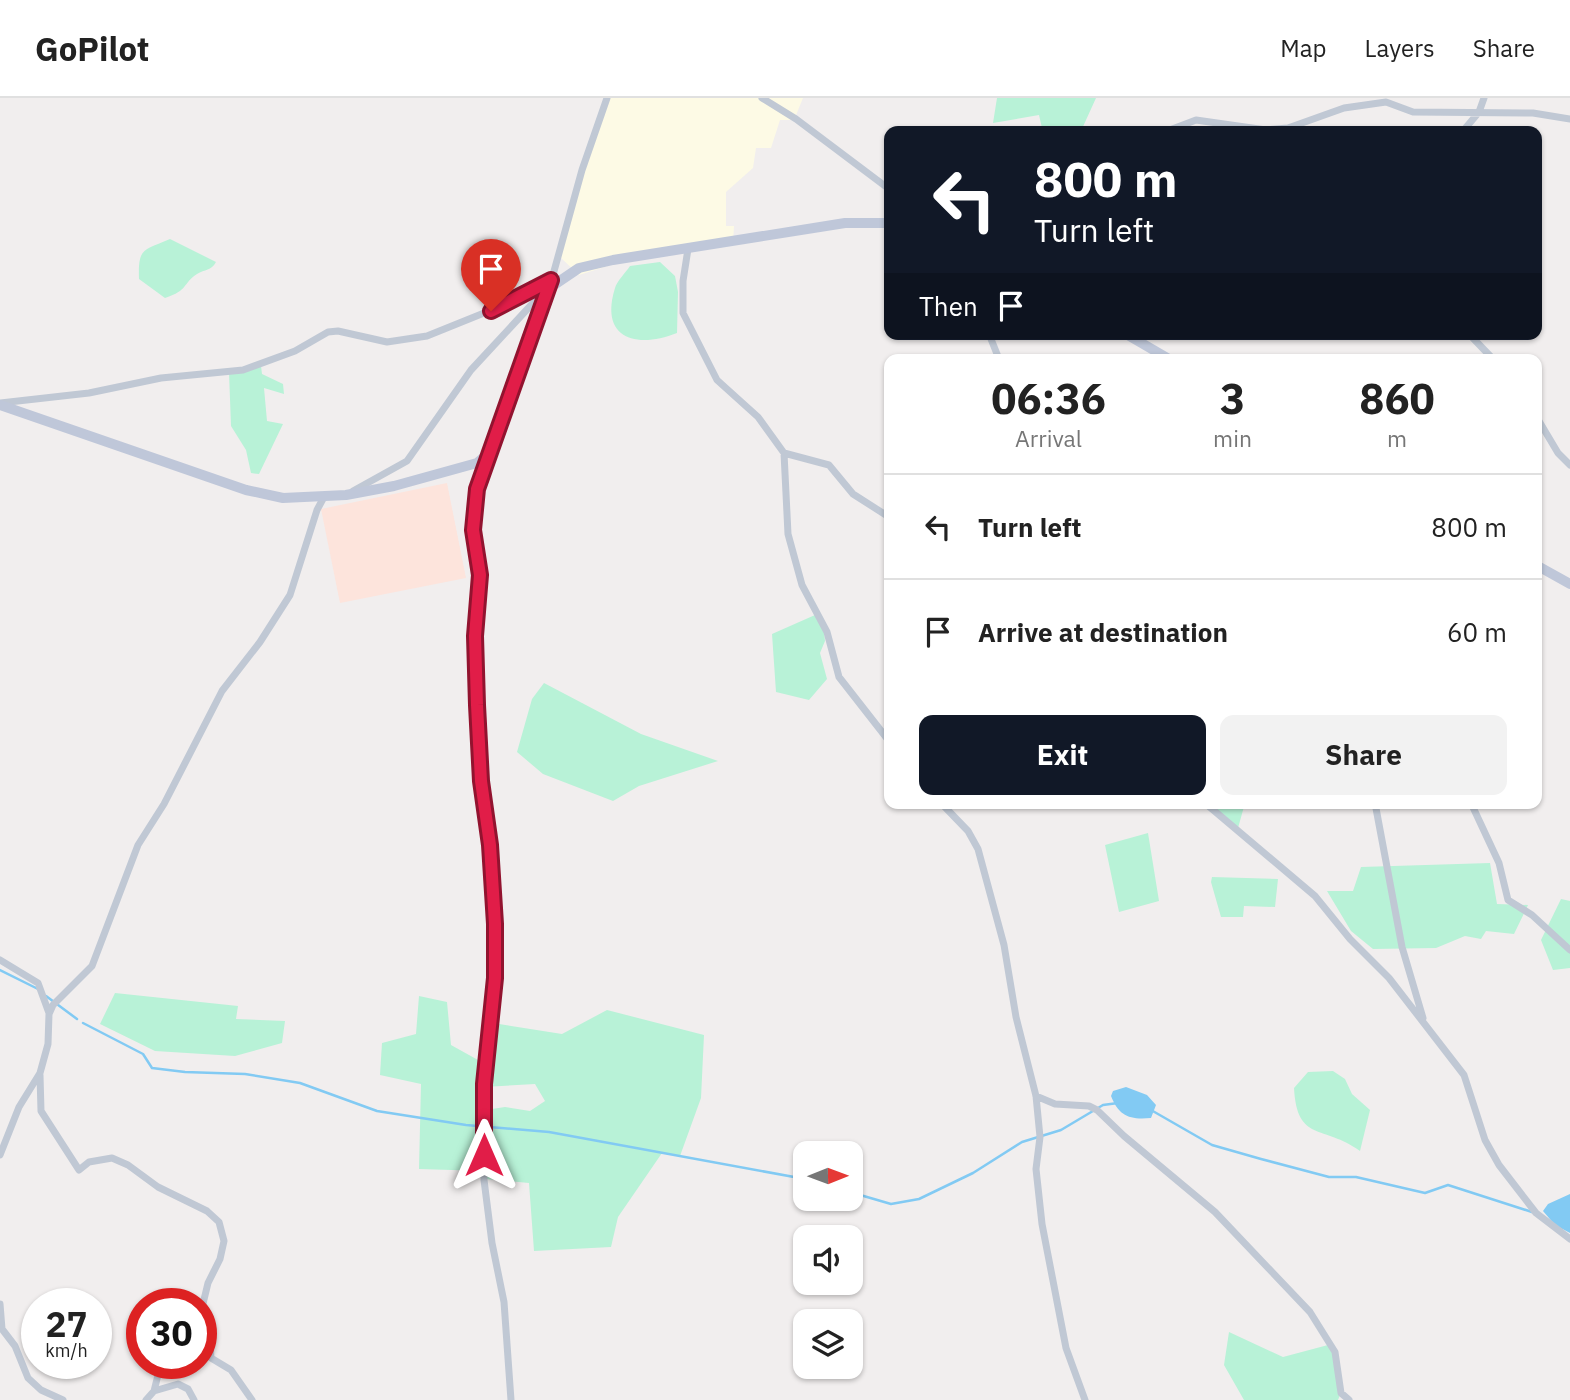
<!DOCTYPE html>
<style>
body{margin:0;font-family:"IBM Plex Sans",sans-serif;background:#f2f2f2;color:#222;height:100vh;display:flex;flex-direction:column;font-size:26px;white-space:nowrap}
*{box-sizing:border-box;margin:0}
p{font-size:23px;color:#767676}
.icon{flex:none;width:38px;height:38px;fill:none;stroke:currentColor;stroke-width:2;stroke-linecap:round;stroke-linejoin:round}
.map{position:relative;flex:1;overflow:hidden}
.drawer{position:absolute;left:884px;top:256px;width:658px;height:455px;display:flex;flex-direction:column;background:#fff;border-radius:14px;box-shadow:0 2px 5px #0004}
.drawer>*{flex:none}
.hud{position:absolute;left:884px;top:28px;width:658px;height:214px;border-radius:14px;box-shadow:0 2px 5px #0004;background:#111827;color:#fff;overflow:hidden}
.needle{width:46px;rotate:89deg}
.tools{position:absolute;left:793px;top:1043px;display:grid;gap:14px}
.tools a{display:grid;place-items:center;width:70px;height:70px;border-radius:14px;background:#fff;box-shadow:0 2px 5px #0004;font-size:35px}
.speed{position:absolute;left:21px;top:1190px;display:flex;gap:14px;font-size:35px;font-weight:700;text-align:center}
.speed>*{display:grid;place-content:center;width:91px;height:91px;border-radius:50%;background:#fff;box-shadow:0 2px 5px #0004;line-height:1}
.speed small{font-size:18px;font-weight:400}
.speed .limit{border:10px solid #d22;background:#fff;color:#111}
.pin{position:absolute;display:grid;place-items:center;width:60px;height:60px;color:#fff;margin:-72px -30px;border-radius:50% 50% 50% 0;rotate:-45deg;box-shadow:0 0 7px #0007}
.pin .icon{rotate:45deg}
.me{position:absolute;width:77px;margin:-38px;rotate:0deg;stroke-linejoin:round;filter:drop-shadow(0 0 5px #0008)}
.turn{display:flex;align-items:center;gap:24px;height:147px;padding:0 35px;font-size:32px}
.turn .icon{width:91px;height:91px;stroke-width:2.5}
.turn b{display:block;font-size:49px;line-height:60px}
.then{display:flex;align-items:center;height:66px;padding:0 35px;background:#0003;gap:14px;font-size:26px}
.eta{display:flex;justify-content:space-evenly;align-items:center;height:119px;text-align:center}
.eta b{font-size:42px;font-weight:800;line-height:49px}
.primary-button{display:flex;gap:14px;margin-top:auto;padding:14px 35px}
.primary-button a{flex:1;height:80px;border-radius:14px;background:#111827;color:#fff;font-size:28px;font-weight:800;line-height:80px;text-align:center}
.primary-button a+a{background:#f2f2f2;color:#222}
ul{padding:0;list-style:none}
li{display:flex;align-items:center;gap:21px;height:105px;padding:0 35px;border-top:2px solid #e0e0e0}
li div{flex:1}
li b{display:block;font-size:26px}
li em{font-style:normal}
header{display:flex;align-items:center;gap:42px;box-sizing:border-box;height:98px;padding:0 35px;background:#fff;border-bottom:2px solid #e0e0e0}
header strong{font-size:33px}
nav{display:flex;gap:38px;margin-inline-start:auto;font-size:24px}
.map>svg:first-child{display:block}
.commercial{fill:#fdfae5}
.medical{fill:#fde4dc}
.green{fill:#b8f2d7;fill-rule:evenodd}
.water{fill:#82caf3}
.lines{fill:none;stroke-linecap:round;stroke-linejoin:round}
.stream{stroke:#82caf3;stroke-width:2.5}
.street{stroke:#c0c8d4;stroke-width:7}
.secondary{stroke:#bfc7d9;stroke-width:10}
.route-casing{stroke:#92132f;stroke-width:18}
.route{stroke:#e11d48;stroke-width:12}
</style>
<header>
<strong>GoPilot</strong>
<nav><a>Map</a><a>Layers</a><a>Share</a></nav>
</header>
<div class="map">
<svg width="1570" height="1302" viewBox="0 0 1570 1302">
<rect width="100%" height="100%" fill="#f1eeee"/>
<!-- commercial -->
<path class="commercial" d="M607,0H803L794,22H780L771,50H756L753,70L726,94V128H734L733,145L611,167L579,177L559,158Z"/>
<!-- medical -->
<path class="medical" d="M447,385L466,480L340,505L321,411Z"/>
<!-- green -->
<path class="green" d="M997,0H1096L1081,33L1042,30L1039,17L993,25Z
M170,141L216,164C211,173 205,171 197,176C182,186 189,192 165,200L139,181C138,149 143,153 170,141Z
M660,164L675,178L678,194L677,235C637,251 599,241 615,190C617,183 626,174 630,168Z
M261,268L262,276L283,286L284,296L264,290L267,323L283,326L259,376L251,375L246,352L231,328L229,274Z
M815,517L824,533L825,543L820,555L827,581L809,602L776,594L772,536Z
M544,585L641,636L718,663L639,688L613,703L543,676L517,654L532,601Z
M1197,705H1245L1238,730Z
M1148,735L1159,803L1119,814L1105,747Z
M1490,765L1497,806L1528,807L1514,836L1486,833L1481,841L1465,838L1436,850L1373,851L1351,833L1327,793H1353L1361,769Z
M1212,779L1278,781L1275,809L1244,808L1243,819H1221L1211,784Z
M1561,801L1570,803V870L1553,872L1541,842Z
M115,895L238,908L236,921L285,923L282,945L235,958L155,953L100,926Z
M419,898L447,904L451,947L487,967L493,925L562,936L607,912L704,937L701,1000L680,1058L662,1055L618,1119L611,1149L534,1153L529,1085L485,1081L484,1073L419,1071L421,986L380,977L382,945L416,936ZM535,986L545,1003L530,1013L505,1009L485,1012L484,989Z
M1333,973L1345,981L1352,996L1370,1012L1360,1053C1323,1026 1297,1045 1294,990L1308,974Z
M1229,1234L1283,1259L1328,1247C1336,1261 1345,1287 1338,1302H1244L1224,1267Z"/>
<!-- water -->
<path class="water" d="M1126,989L1147,997L1156,1007L1151,1020C1129,1022 1119,1018 1111,998L1113,993Z
M1570,1096V1135L1555,1127L1543,1113L1548,1106Z"/>
<g class="lines">
<!-- stream -->
<path class="stream" d="M0,872L38,891
M46,898L77,921
M83,925L143,956L152,970L185,974L245,976L300,985L377,1013L466,1027L549,1034L805,1081
M1151,1012L1212,1047L1261,1061L1329,1079H1356L1425,1095L1448,1087L1532,1114
M850,1094L891,1106L919,1101L973,1075L1022,1044L1061,1032L1103,1007L1118,1005"/>
<!-- street -->
<path class="street" d="M762,0L796,21L889,91
M1167,33L1196,22L1266,32L1288,30L1344,10L1386,4L1413,14L1533,15L1570,21
M1463,33L1479,14L1484,0
M688,151L683,183V215L717,282L758,319L784,355L788,436L802,487L827,534L839,579L889,643
M551,184L582,72L607,0
M989,236L999,261
M1469,236L1493,261
M0,305L89,295L161,280L243,272L295,253L328,234L338,233L387,244L427,238L516,202L551,182
M1536,318L1558,355L1570,367
M490,355L477,392L473,432L480,477L475,548L481,683L490,747L495,826V880L484,987V1082L492,1145L504,1204L511,1302
M784,355L829,367L853,396L889,419
M353,393L407,363L471,272L545,192
M941,705L968,733L978,751L1004,847L1016,919L1036,998L1040,1039L1036,1071L1042,1126L1066,1250L1085,1302
M1205,705L1315,798L1350,841L1389,880L1464,977L1485,1042L1499,1067L1536,1115L1570,1141
M1375,705L1402,849L1423,920
M1471,705L1499,765L1508,802L1532,817L1570,852
M0,862L38,885L49,915
M40,977L41,1013L79,1072L89,1064L112,1060L128,1067L158,1089L207,1113L219,1124L224,1143L220,1161L208,1185L201,1214
M1036,998L1055,1006L1089,1008L1097,1012L1124,1038L1215,1114L1310,1214L1335,1254L1341,1295L1349,1302
M0,1057L19,1009L40,975L48,946L49,916L53,907L92,868L138,747L164,706L222,593L260,544L290,497L317,412L324,399
M0,1206L2,1231L15,1248L28,1280L41,1292L63,1302
M202,1212L209,1228L211,1260L231,1272L252,1302
M154,1293L178,1286L188,1291L194,1302
M146,1302L154,1293L161,1265"/>
<!-- secondary -->
<path class="secondary" d="M1126,236L1169,261
M0,307L246,392L283,400L346,397L394,388L477,365L490,354L548,191L579,170L613,162L845,125H889
M1536,467L1570,486"/>
</g>
<g class="lines">
<defs>
<path id="route" d="M484,1057V986L495,880V826L490,747L481,683L477,607L475,538L480,477L473,432L477,391L551,182L491,213"/>
</defs>
<!-- route casing -->
<use href="#route" class="route-casing"/>
<!-- route -->
<use href="#route" class="route"/>
</g>
</svg>
<div class="tools">
<a><svg class="needle" viewBox="-14 -14 28 28"><path d="M0-13l5 13h-10z" fill="#e53935"/><path d="M0 13l5-13h-10z" fill="#767676"/></svg></a>
<a><svg class="icon" aria-label="sound" viewBox="0 0 24 24"><path d="M4 9h4l5-4v14l-5-4H4zM17 9q2 3 0 6"/></svg></a>
<a><svg class="icon" aria-label="layers" viewBox="0 0 24 24"><path d="M12 4l9 5-9 5-9-5zM3 14l9 5 9-5"/></svg></a>
</div>
<div class="speed"><div>27<small>km/h</small></div><div class="limit">30</div></div>
<div class="pin" style="left:491px;top:213px;background:#d93025"><svg class="icon" aria-label="arrive" viewBox="0 0 24 24"><path d="M6 21V4h12l-3 4 3 4H6"/></svg></div>
<svg class="me" style="left:484px;top:1057px" viewBox="-20 -20 40 40"><path d="M0-17L14 15 0 8-14 15z" fill="#e11d48" stroke="#fff" stroke-width="4"/></svg>
<div class="hud">
<div class="turn"><svg class="icon" aria-label="left" viewBox="0 0 24 24"><path d="M17 20v-9H6M10 6l-5 5 5 5"/></svg><div><b>800 m</b>Turn left</div></div>
<div class="then">Then<svg class="icon" aria-label="arrive" viewBox="0 0 24 24"><path d="M6 21V4h12l-3 4 3 4H6"/></svg></div>
</div>
<section class="drawer">
<div class="eta">
<div><b>06:36</b><p>Arrival</p></div>
<div><b>3</b><p>min</p></div>
<div><b>860</b><p>m</p></div>
</div>
<ul>
<li><svg class="icon" aria-label="left" viewBox="0 0 24 24"><path d="M17 20v-9H6M10 6l-5 5 5 5"/></svg><div><b>Turn left</b></div><em>800 m</em></li>
<li><svg class="icon" aria-label="arrive" viewBox="0 0 24 24"><path d="M6 21V4h12l-3 4 3 4H6"/></svg><div><b>Arrive at destination</b></div><em>60 m</em></li>
</ul>
<div class="primary-button"><a>Exit</a><a>Share</a></div>
</section>
</div>
